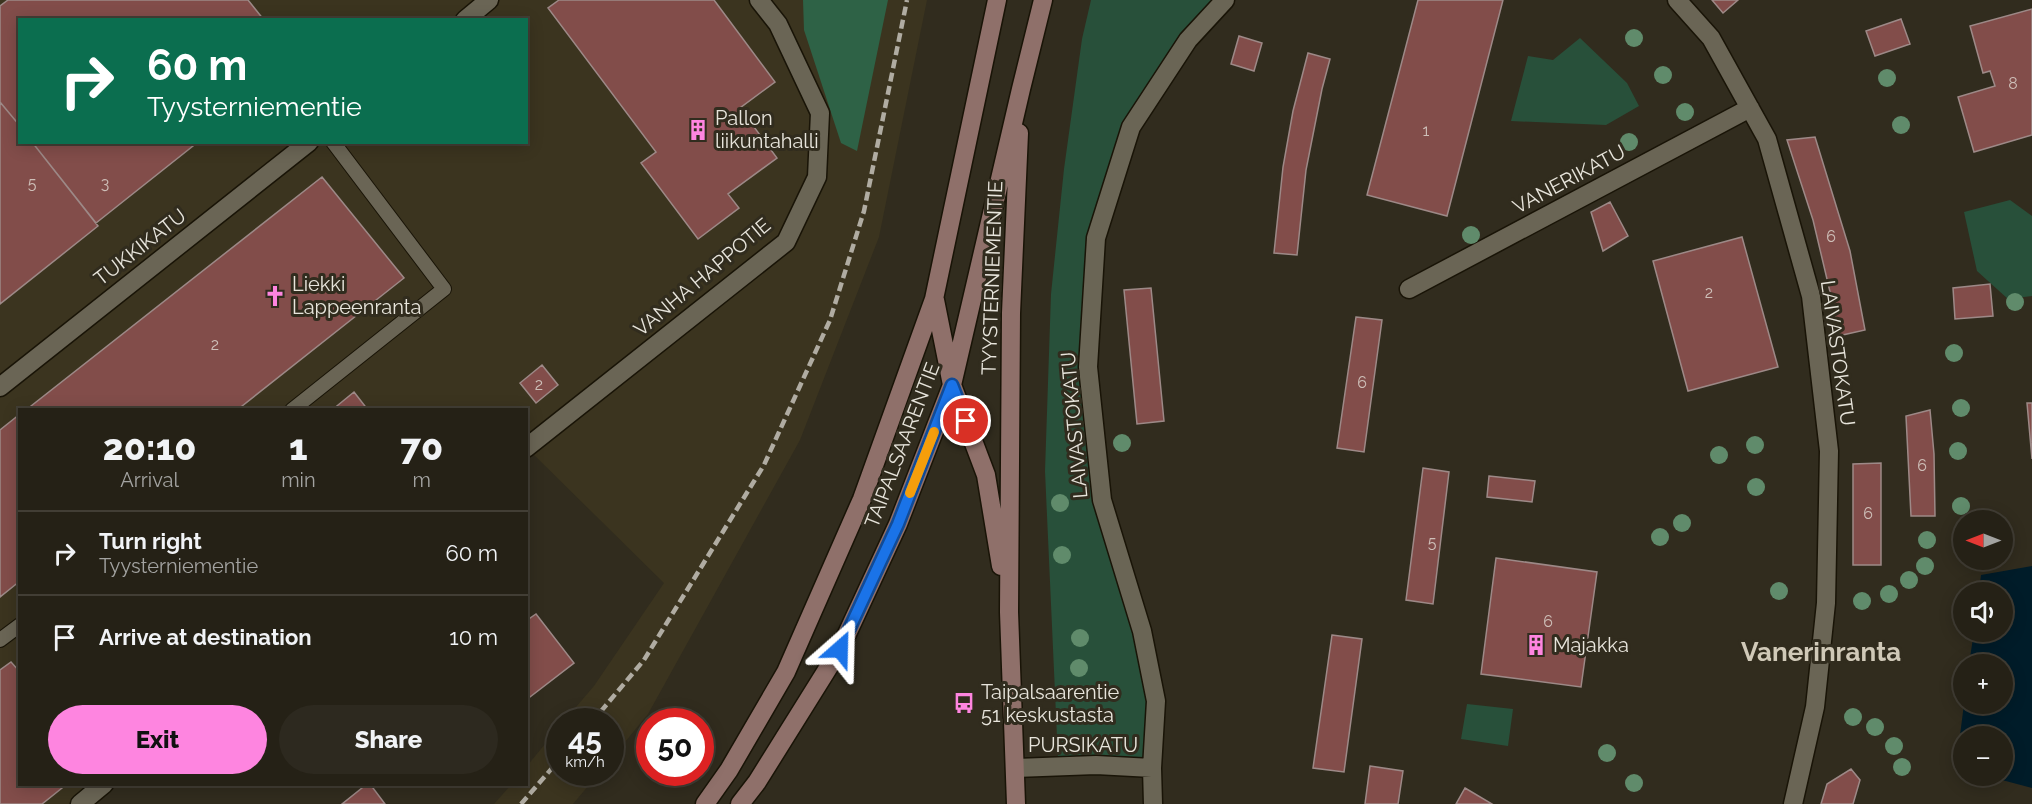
<!DOCTYPE html>
<meta charset="utf-8">
<style>
body{margin:0;font-family:Raleway,sans-serif;background:#2d291f;color:#f1f3f6;height:100vh;display:flex;flex-direction:column;font-size:22px;white-space:nowrap}
*{box-sizing:border-box;margin:0}
p{font-size:20px;color:#a3a3a1}
.icon{flex:none;width:33px;height:33px;fill:none;stroke:currentColor;stroke-width:2;stroke-linecap:round;stroke-linejoin:round}
.map{position:relative;flex:1;overflow:hidden}
.drawer{position:absolute;left:18px;top:408px;width:510px;height:378px;display:flex;flex-direction:column;background:#252116;border-radius:0px;box-shadow:0 3px 15px #0003,0 0 0 2px #423e35}
.drawer>*{flex:none}
.guide{position:absolute;left:18px;top:18px;width:510px;height:126px;border-radius:0px;box-shadow:0 3px 15px #0003,0 0 0 2px #423e35;background:#0b6e4f;color:#fff;overflow:hidden}
.needle{width:39px;rotate:270deg}
.tools{position:absolute;left:1953px;top:510px;display:grid;gap:12px}
.tools a{display:grid;place-items:center;width:60px;height:60px;border-radius:50%;background:#252116;box-shadow:0 3px 15px #0003,0 0 0 2px #423e35;font-size:30px}
.speed{position:absolute;left:546px;top:708px;display:flex;gap:12px;font-size:30px;font-weight:700;text-align:center}
.speed>*{display:grid;place-content:center;width:78px;height:78px;border-radius:50%;background:#252116;box-shadow:0 3px 15px #0003,0 0 0 2px #423e35;line-height:1}
.speed small{font-size:15px;font-weight:400}
.speed .limit{border:9px solid #d22;background:#fff;color:#111}
.pin{position:absolute;display:grid;place-items:center;width:51px;height:51px;color:#fff;margin:-26px;border:3px solid #fff;border-radius:50%;box-shadow:0 2px 6px #0007}
.me{position:absolute;width:66px;margin:-33px;rotate:25deg;stroke-linejoin:round;filter:drop-shadow(0 0 4px #0008)}
.turn{display:flex;align-items:center;gap:21px;height:126px;padding:0 30px;font-size:27px}
.turn .icon{width:78px;height:78px;stroke-width:2.5}
.turn b{display:block;font-size:42px;line-height:51px}
.eta{display:flex;justify-content:space-evenly;align-items:center;height:102px;text-align:center}
.eta b{font-size:36px;font-weight:800;line-height:42px}
.button{display:flex;gap:12px;margin-top:auto;padding:12px 30px}
.button a{flex:1;height:69px;border-radius:36px;background:#fe85e0;color:#111;font-size:24px;font-weight:800;line-height:69px;text-align:center}
.button a+a{background:#2d291f;color:#f1f3f6}
ul{padding:0;list-style:none}
li{display:flex;align-items:center;gap:18px;height:84px;padding:0 30px;border-top:2px solid #423e35}
li div{flex:1}
li b{display:block;font-size:22px}
li em{font-style:normal}
.map>svg:first-child{display:block}
.built{fill:#3b341f;fill-rule:evenodd}
.green{fill:#28503a}
.forest{fill:#2e6246}
.water{fill:#001c29}
.building{fill:#824d4a;stroke:#9d8987;stroke-width:1.5}
.lines{fill:none;stroke-linecap:round;stroke-linejoin:round}
.lane-casing{stroke:#191407;stroke-width:16}
.street-casing{stroke:#191407;stroke-width:21}
.secondary-casing{stroke:#191407;stroke-width:21}
.lane{stroke:#6a6555;stroke-width:14}
.street{stroke:#6a6555;stroke-width:18}
.secondary{stroke:#8f706a;stroke-width:18}
.rail{stroke:#b0aca2;stroke-width:4.5;stroke-dasharray:9 4.5;stroke-linecap:butt}
.tree{fill:#608b6b}
.route-casing{stroke:#114b97;stroke-width:15}
.route{stroke:#1a73e8;stroke-width:10}
.slow{stroke:#f59e0b;stroke-width:10}
.labels{text-anchor:middle;dominant-baseline:central;stroke-width:6;stroke-linejoin:round;paint-order:stroke}
.number-label{font-size:16px;fill:#cebfb8}
.poi-label{font-size:20px;fill:#e8e5dc;stroke:#312c1e;text-anchor:start}
.street-label{font-size:20px;fill:#e8e5dc;stroke:#312c1e}
.district-label{font-size:26px;font-weight:bold;fill:#d0c9b8;stroke:#312c1e}
</style>
<div class="map">
<svg width="2032" height="804" viewBox="0 0 2032 804">
<rect width="100%" height="100%" fill="#312c1e"/>
<!-- built -->
<path class="built" d="M0,0H927L879,237L800,440L648,714L611,759L610,722L564,721L594,686L664,583L527,448L526,410H20V784L104,785L80,804H0ZM20,20H526V142H20Z
M559,727L560,772L599,773L573,804H494L511,785L526,784L527,766Z"/>
<!-- green -->
<path class="green" d="M1091,0H1213L1179,35L1122,127L1086,238L1080,369L1149,703L1146,762L1058,759L1045,471L1051,294L1064,169L1082,39Z
M1580,38L1627,83L1639,106L1606,125L1511,121L1528,56L1553,60Z
M2010,200L2032,216V296L2008,299L1977,271L1964,212Z
M1467,704L1513,709L1508,746L1461,739Z"/>
<!-- forest -->
<path class="forest" d="M803,0H888L857,151L841,143L804,30Z"/>
<!-- water -->
<path class="water" d="M2032,566V788L1987,776H2002V736H1964L1963,759L1958,751L1964,704H2002V664H1969L1974,632H2002V592H1979L1981,575Z"/>
<!-- building -->
<path class="building" d="M8,0H248L264,20H20V126L0,102V6Z
M559,0H714L775,82L740,108L777,158L728,194L739,208L698,239L641,163L656,152L548,8Z
M1418,0H1503L1447,216L1367,195Z
M1712,0H1738L1723,13Z
M2032,9V135L1974,152L1958,97L1995,86L1990,71L1983,73L1970,26Z
M1901,19L1910,44L1875,56L1866,31Z
M1239,36L1262,43L1254,71L1231,64Z
M1308,53L1330,59L1322,89L1306,170L1297,255L1274,253L1283,167L1293,111Z
M0,102L20,126V142H32L98,226L0,304Z
M1815,137L1850,251L1865,330L1838,336L1831,296L1813,220L1787,140Z
M32,142H198L96,223Z
M322,177L404,278L237,410H26Z
M1610,202L1628,236L1603,251L1591,212Z
M1742,237L1778,367L1688,391L1653,261Z
M1990,284L1993,316L1955,319L1953,288Z
M1151,288L1164,421L1137,424L1124,290Z
M1356,317L1382,320L1364,452L1337,448Z
M542,365L558,385L536,403L520,383Z
M354,392L368,410H332Z
M2027,403H2032V459Z
M1930,410L1934,454L1935,516H1911L1906,416Z
M20,414V581L0,597V430Z
M1881,463V565H1853V464Z
M1423,468L1449,472L1433,604L1406,600Z
M1489,476L1535,481L1532,502L1487,497Z
M1496,558L1597,572L1581,687L1481,674Z
M536,614L574,663L526,700V621Z
M1332,635L1362,639L1344,772L1313,768Z
M11,662L20,672V784H67L42,804H0V670Z
M1370,766L1403,771L1398,804H1365Z
M1851,769L1860,780L1853,804H1821L1827,784Z
M367,784H370L385,804H342Z
M1465,788L1492,804H1456Z"/>
<g class="lines">
<defs>
<path id="lane" d="M292,410L444,289L333,142
M0,640L20,625"/>
<path id="street" d="M1677,0L1711,38L1767,139L1811,296L1829,451L1826,603L1815,707L1793,804
M465,20L489,0
M1409,289L1750,108
M0,387L309,142
M526,448L786,242L817,177L820,113L778,24L759,0
M1015,768L1096,765L1152,768L1153,804
M1152,768L1156,701L1142,631L1102,500L1088,367L1096,238L1131,127L1188,40L1225,0
M80,804L104,784"/>
<path id="secondary" d="M935,300L952,385L986,475L1001,566
M705,804L729,770L786,672L862,499L934,299L997,0
M740,804L757,782L840,649L898,524L952,385L1021,89L1043,0
M1016,804L1009,612L1011,313L1019,133"/>
</defs>
<!-- lane casing -->
<use href="#lane" class="lane-casing"/>
<!-- street casing -->
<use href="#street" class="street-casing"/>
<!-- secondary casing -->
<use href="#secondary" class="secondary-casing"/>
<!-- lane -->
<use href="#lane" class="lane"/>
<!-- street -->
<use href="#street" class="street"/>
<!-- secondary -->
<use href="#secondary" class="secondary"/>
<!-- rail -->
<path class="rail" d="M592,722L644,660L764,465L830,320L864,211L907,0
M521,804L560,759"/>
</g>
<!-- trees -->
<g class="tree">
<circle cx="1634" cy="38" r="9"/>
<circle cx="1663" cy="75" r="9"/>
<circle cx="1887" cy="78" r="9"/>
<circle cx="1685" cy="112" r="9"/>
<circle cx="1901" cy="125" r="9"/>
<circle cx="1629" cy="142" r="9"/>
<circle cx="1471" cy="235" r="9"/>
<circle cx="2015" cy="302" r="9"/>
<circle cx="1954" cy="353" r="9"/>
<circle cx="1961" cy="408" r="9"/>
<circle cx="1122" cy="443" r="9"/>
<circle cx="1755" cy="445" r="9"/>
<circle cx="1958" cy="451" r="9"/>
<circle cx="1719" cy="455" r="9"/>
<circle cx="1756" cy="487" r="9"/>
<circle cx="1060" cy="503" r="9"/>
<circle cx="1961" cy="506" r="9"/>
<circle cx="1682" cy="523" r="9"/>
<circle cx="1660" cy="537" r="9"/>
<circle cx="1927" cy="540" r="9"/>
<circle cx="1062" cy="555" r="9"/>
<circle cx="1925" cy="566" r="9"/>
<circle cx="1909" cy="580" r="9"/>
<circle cx="1779" cy="591" r="9"/>
<circle cx="1889" cy="594" r="9"/>
<circle cx="1862" cy="601" r="9"/>
<circle cx="1080" cy="638" r="9"/>
<circle cx="1079" cy="668" r="9"/>
<circle cx="1853" cy="717" r="9"/>
<circle cx="1875" cy="727" r="9"/>
<circle cx="1894" cy="746" r="9"/>
<circle cx="1607" cy="753" r="9"/>
<circle cx="1902" cy="767" r="9"/>
<circle cx="1634" cy="783" r="9"/>
</g>
<g class="lines">
<defs>
<path id="route" d="M840,649L898,524L952,385L966,421"/>
</defs>
<!-- route casing -->
<use href="#route" class="route-casing"/>
<!-- route -->
<use href="#route" class="route"/>
<!-- slow -->
<path class="slow" d="M910,493L934,432"/>
</g>
<!-- icons -->
<defs>
<symbol id="building-bare" viewBox="-9 -9 18 18"><path d="M-4-6H4V6H1V3H-1V6H-4ZM-2.5-4.3h1.7v1.8h-1.7ZM.8-4.3h1.7v1.8H.8ZM-2.5-1h1.7V.8h-1.7ZM.8-1h1.7V.8H.8Z" fill="#fe85e0" stroke="#312c1e" stroke-width="2.5" paint-order="stroke"/></symbol>
<symbol id="church-bare" viewBox="-9 -9 18 18"><path d="M-1.2-6h2.4v3.5h3.3v2.4h-3.3V6h-2.4V-.1h-3.3v-2.4h3.3Z" fill="#fe85e0" stroke="#312c1e" stroke-width="2.5" paint-order="stroke"/></symbol>
<symbol id="bus-bare" viewBox="-9 -9 18 18"><path d="M-5-6H5V4H4V6H2V4H-2V6H-4V4H-5ZM-3.5-4V0h7V-4ZM-3.5 1.2v1.5H-2V1.2ZM2 1.2v1.5H3.5V1.2Z" fill="#fe85e0" stroke="#312c1e" stroke-width="2.5" paint-order="stroke"/></symbol>
</defs>
<g fill-rule="evenodd">
<use href="#building-bare" x="683" y="115" width="30" height="30"/>
<use href="#church-bare" x="260" y="281" width="30" height="30"/>
<use href="#building-bare" x="1521" y="630" width="30" height="30"/>
<use href="#bus-bare" x="949" y="688" width="30" height="30"/>
</g>
<g class="labels">
<!-- number labels -->
<g class="number-label">
<text x="2013" y="83">8</text>
<text x="1426" y="130">1</text>
<text x="32" y="183">5</text>
<text x="105" y="183">3</text>
<text x="1831" y="236">6</text>
<text x="1709" y="292">2</text>
<text x="215" y="344">2</text>
<text x="1362" y="382">6</text>
<text x="539" y="384">2</text>
<text x="1922" y="465">6</text>
<text x="1868" y="513">6</text>
<text x="1432" y="542">5</text>
<text x="1548" y="621">6</text>
</g>
<!-- poi labels -->
<g class="poi-label">
<text x="715" y="118">Pallon<tspan x="715" dy="23">liikuntahalli</tspan></text>
<text x="292" y="284">Liekki<tspan x="292" dy="23">Lappeenranta</tspan></text>
<text x="1553" y="645">Majakka</text>
<text x="981" y="692">Taipalsaarentie<tspan x="981" dy="23">51 keskustasta</tspan></text>
</g>
<!-- street labels -->
<g class="street-label">
<text transform="translate(1569 179) rotate(-28)">VANERIKATU</text>
<text transform="translate(140 247) rotate(-38)">TUKKIKATU</text>
<text transform="translate(702 277) rotate(-40)">VANHA HAPPOTIE</text>
<text transform="translate(992 278) rotate(-88)">TYYSTERNIEMENTIE</text>
<text transform="translate(1838 353) rotate(82)">LAIVASTOKATU</text>
<text transform="translate(1074 425) rotate(-95)">LAIVASTOKATU</text>
<text transform="translate(902 445) rotate(-69)">TAIPALSAARENTIE</text>
<text x="1083" y="745">PURSIKATU</text>
</g>
<!-- district labels -->
<g class="district-label">
<text x="1821" y="652">Vanerinranta</text>
</g>
</g>
</svg>
<div class="tools">
<a><svg class="needle" viewBox="-14 -14 28 28"><path d="M0-13l5 13h-10z" fill="#e53935"/><path d="M0 13l5-13h-10z" fill="#a3a3a1"/></svg></a>
<a><svg class="icon" aria-label="sound" viewBox="0 0 24 24"><path d="M4 9h4l5-4v14l-5-4H4zM17 9q2 3 0 6"/></svg></a>
<a>+</a>
<a>−</a>
</div>
<div class="speed"><div>45<small>km/h</small></div><div class="limit">50</div></div>
<div class="pin" style="left:966px;top:421px;background:#d93025"><svg class="icon" aria-label="arrive" viewBox="0 0 24 24"><path d="M6 21V4h12l-3 4 3 4H6"/></svg></div>
<svg class="me" style="left:840px;top:649px" viewBox="-20 -20 40 40"><path d="M0-17L14 15 0 8-14 15z" fill="#1a73e8" stroke="#fff" stroke-width="4"/></svg>
<div class="guide">
<div class="turn"><svg class="icon" aria-label="right" viewBox="0 0 24 24"><path d="M7 20v-9h11M14 6l5 5-5 5"/></svg><div><b>60 m</b>Tyysterniementie</div></div>
</div>
<section class="drawer">
<div class="eta">
<div><b>20:10</b><p>Arrival</p></div>
<div><b>1</b><p>min</p></div>
<div><b>70</b><p>m</p></div>
</div>
<ul>
<li><svg class="icon" aria-label="right" viewBox="0 0 24 24"><path d="M7 20v-9h11M14 6l5 5-5 5"/></svg><div><b>Turn right</b><p>Tyysterniementie</p></div><em>60 m</em></li>
<li><svg class="icon" aria-label="arrive" viewBox="0 0 24 24"><path d="M6 21V4h12l-3 4 3 4H6"/></svg><div><b>Arrive at destination</b></div><em>10 m</em></li>
</ul>
<div class="button"><a>Exit</a><a>Share</a></div>
</section>
</div>
